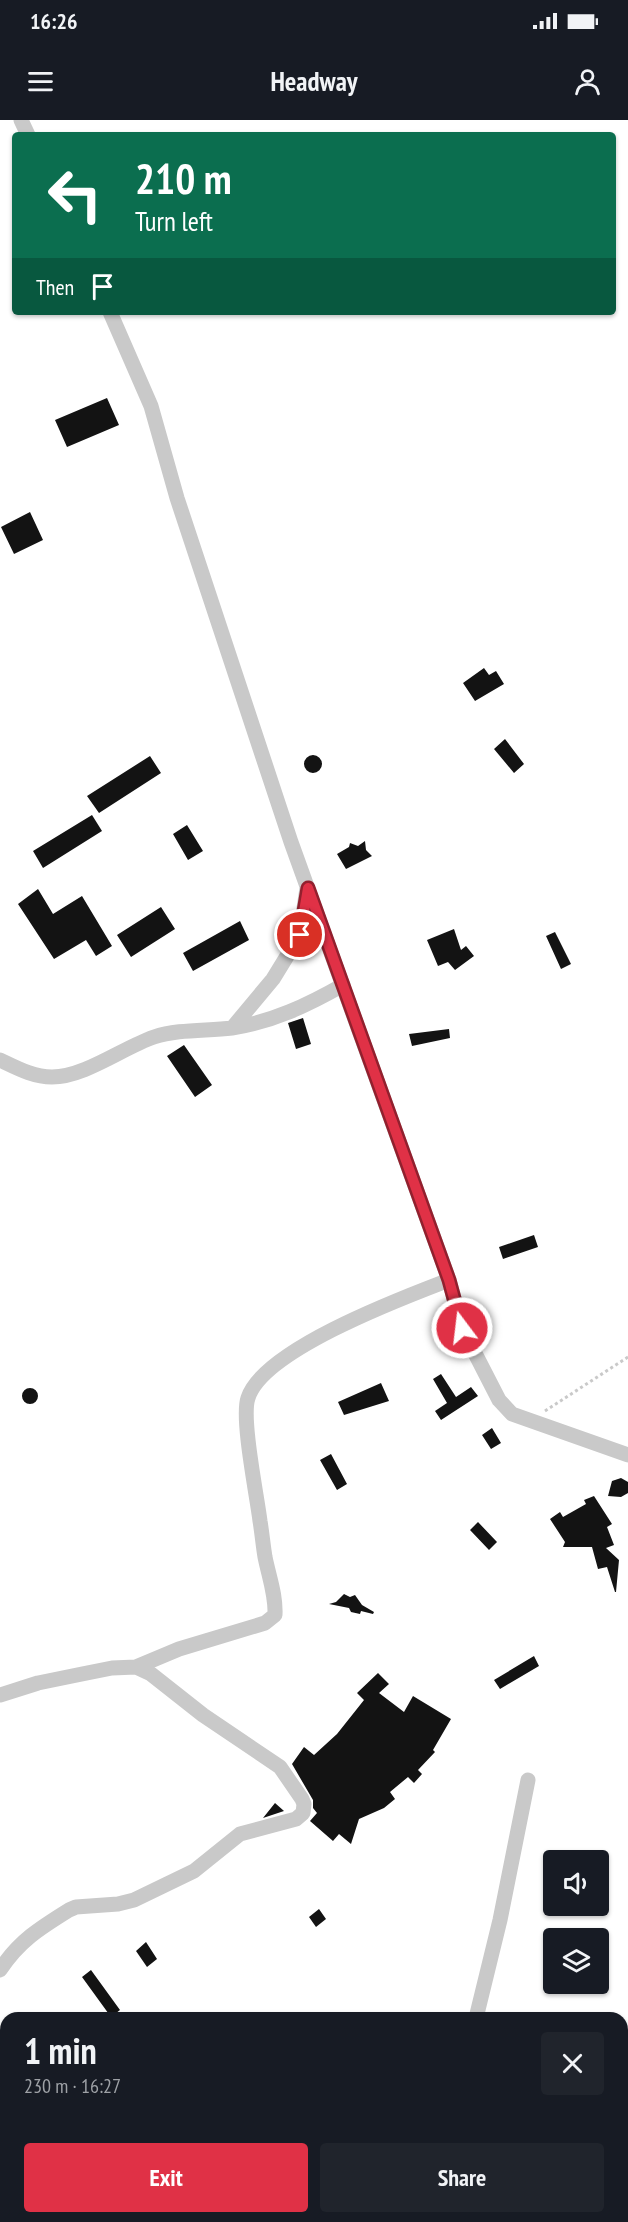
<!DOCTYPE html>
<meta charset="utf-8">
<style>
body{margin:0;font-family:"PT Sans Narrow",sans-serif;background:#20242c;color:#f1f3f6;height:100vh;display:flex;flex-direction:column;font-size:22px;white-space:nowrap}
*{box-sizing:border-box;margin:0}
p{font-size:20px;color:#9ea1a6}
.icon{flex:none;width:33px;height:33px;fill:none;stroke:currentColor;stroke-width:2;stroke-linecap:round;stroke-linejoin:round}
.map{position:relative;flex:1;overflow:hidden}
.side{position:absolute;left:0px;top:1892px;width:628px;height:212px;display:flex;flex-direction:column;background:#171b24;border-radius:18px 18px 0 0;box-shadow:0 2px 4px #0004}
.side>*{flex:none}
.guide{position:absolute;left:12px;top:12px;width:604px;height:183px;border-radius:6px;box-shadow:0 2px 4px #0004;background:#0b6e4f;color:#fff;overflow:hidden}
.buttons{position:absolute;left:543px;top:1730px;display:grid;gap:12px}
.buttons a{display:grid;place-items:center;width:66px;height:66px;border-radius:6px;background:#171b24;box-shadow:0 2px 4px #0004;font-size:30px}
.pin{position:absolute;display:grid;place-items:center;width:51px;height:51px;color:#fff;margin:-26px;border:3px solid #fff;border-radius:50%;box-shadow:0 2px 6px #0007}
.me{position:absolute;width:66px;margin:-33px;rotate:345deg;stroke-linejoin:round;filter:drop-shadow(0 0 4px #0008)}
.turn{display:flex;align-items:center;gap:21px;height:126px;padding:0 24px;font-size:27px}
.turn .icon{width:78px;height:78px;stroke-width:2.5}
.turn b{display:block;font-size:42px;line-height:51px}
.then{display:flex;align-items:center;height:57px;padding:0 24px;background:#0003;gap:12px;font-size:22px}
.round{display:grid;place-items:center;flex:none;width:63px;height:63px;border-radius:6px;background:#20242c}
.overview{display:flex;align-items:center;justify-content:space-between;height:102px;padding:0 24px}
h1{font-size:36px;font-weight:800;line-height:45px}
.button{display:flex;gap:12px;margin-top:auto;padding:12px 24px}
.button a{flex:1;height:69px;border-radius:6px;background:#e03146;color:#fff;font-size:24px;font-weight:800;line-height:69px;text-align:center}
.button a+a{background:#20242c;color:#f1f3f6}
.status{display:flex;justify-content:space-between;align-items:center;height:42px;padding:0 30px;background:#171b24;direction:ltr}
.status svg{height:16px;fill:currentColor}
header{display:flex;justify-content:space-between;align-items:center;height:78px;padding:0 24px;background:#171b24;font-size:27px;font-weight:800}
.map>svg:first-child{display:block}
.building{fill:#131313}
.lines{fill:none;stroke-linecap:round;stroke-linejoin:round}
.path{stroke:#c9c9c9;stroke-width:3;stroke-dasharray:3 3;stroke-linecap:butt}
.street{stroke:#c9c9c9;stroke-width:15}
.route-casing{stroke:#92202e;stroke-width:15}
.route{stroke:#e03146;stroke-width:10}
</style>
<div class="status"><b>16:26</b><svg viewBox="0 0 49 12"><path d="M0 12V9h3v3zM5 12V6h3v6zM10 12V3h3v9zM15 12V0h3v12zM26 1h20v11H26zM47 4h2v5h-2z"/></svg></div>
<header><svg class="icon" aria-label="menu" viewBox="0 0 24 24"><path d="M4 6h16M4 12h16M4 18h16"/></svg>Headway<svg class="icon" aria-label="person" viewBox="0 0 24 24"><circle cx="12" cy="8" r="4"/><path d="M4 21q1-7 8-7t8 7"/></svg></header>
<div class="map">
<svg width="628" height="2102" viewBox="0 0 628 2102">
<rect width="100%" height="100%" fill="#fff"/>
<!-- building -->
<path class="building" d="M107,278L119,305L67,327L55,300Z
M30,392L43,420L14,434L1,407Z
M484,548L489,555L496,551L504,564L475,581L463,563Z
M505,619L524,644L514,653L494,629Z
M304 644a9 9 0 1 1 18 0a9 9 0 1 1-18 0Z
M150,636L161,653L99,693L87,676Z
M92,695L102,711L43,748L33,731Z
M187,705L203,731L188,740L173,714Z
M365,721L366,730L372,736L346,749L337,734L349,727L350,723L358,726Z
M38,769L53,794L82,776L112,826L96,836L86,820L54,839L18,784Z
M161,787L175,809L131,837L117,815Z
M240,801L249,820L193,851L183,833Z
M454,809L461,830L466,826L474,836L455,850L448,842L438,846L427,820Z
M555,812L571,844L561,849L546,816Z
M303,898L311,924L296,929L288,903Z
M449,909L450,918L412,926L409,914Z
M184,925L212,965L195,977L167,936Z
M534,1115L538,1127L503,1139L499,1127Z
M441,1254L456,1277L471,1267L478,1276L441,1300L435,1291L447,1283L433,1259Z
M381,1263L389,1281L344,1295L338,1282Z
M22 1276a8 8 0 1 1 16 0a8 8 0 1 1-16 0Z
M492,1308L501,1323L491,1329L482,1315Z
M331,1334L347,1364L337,1370L320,1340Z
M621,1358L628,1362V1373L621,1377L608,1376L612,1361Z
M594,1376L612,1404L607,1407L614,1425L606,1428L619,1440L616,1472H615L607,1447L598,1449L592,1427H563L565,1422L550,1399L560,1392L563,1397L586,1384L584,1380Z
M478,1402L497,1422L489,1430L470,1410Z
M344,1474L350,1477L355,1475L362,1485L374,1492L373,1494L361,1491L360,1494L351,1492L349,1488L329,1484L336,1482Z
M534,1536L539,1546L500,1569L494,1560Z
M378,1553L389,1564L379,1573L404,1592L413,1576L451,1599L433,1630L435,1632L418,1650L422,1654L414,1663L408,1657L390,1672L395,1679L384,1688L359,1699L351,1724L339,1714L333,1721L310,1701L317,1693L313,1688V1680L292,1644L304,1627L314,1635L337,1614L364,1580L357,1573Z
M275,1683L284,1691L263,1698Z
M319,1789L326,1799L316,1807L309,1797Z
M146,1822L157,1839L147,1847L136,1831Z
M91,1850L120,1890L111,1897L82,1857Z"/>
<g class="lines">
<!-- path -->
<path class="path" d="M545,1291L628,1237"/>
<!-- street -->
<path class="street" d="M21,0L28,15
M110,192L151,286L177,378L291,722L449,1160L462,1208L499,1280L512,1294L628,1335
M233,907L273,859L300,815L307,768
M0,940C17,948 33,957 52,957C85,957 124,927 154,917C178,909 206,911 232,908C272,902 308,885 343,865
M136,1547L179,1529L265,1503L275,1495C276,1475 269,1457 265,1437C263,1425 262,1413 260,1401C257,1376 241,1298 248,1278C263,1230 402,1178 449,1160
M0,1575L38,1563L82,1554L112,1548L136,1547L151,1554L203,1595L280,1647L302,1679L304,1684L303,1693L296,1699L240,1714L194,1751L134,1780L118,1784L76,1787L69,1790C40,1808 19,1821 0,1850
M476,1898L500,1800L528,1660
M0,1944L6,1948
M422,2102L423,2097"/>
</g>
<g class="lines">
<defs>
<path id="route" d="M300,815L308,768L449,1160L462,1208"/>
</defs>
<!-- route casing -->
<use href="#route" class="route-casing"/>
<!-- route -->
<use href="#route" class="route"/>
</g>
</svg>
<div class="buttons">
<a><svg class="icon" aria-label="sound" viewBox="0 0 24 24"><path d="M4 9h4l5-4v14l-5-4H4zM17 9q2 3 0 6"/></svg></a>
<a><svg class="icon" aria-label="layers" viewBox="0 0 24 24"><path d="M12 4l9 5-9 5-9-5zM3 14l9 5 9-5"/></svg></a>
</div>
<div class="pin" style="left:300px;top:815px;background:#d93025"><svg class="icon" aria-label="arrive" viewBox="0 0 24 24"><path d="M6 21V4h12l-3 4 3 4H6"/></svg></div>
<svg class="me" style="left:462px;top:1208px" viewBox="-20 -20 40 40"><circle r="17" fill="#e03146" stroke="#fff" stroke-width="3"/><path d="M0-11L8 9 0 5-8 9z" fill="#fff"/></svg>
<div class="guide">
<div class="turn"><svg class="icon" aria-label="left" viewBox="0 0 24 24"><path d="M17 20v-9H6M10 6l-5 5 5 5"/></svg><div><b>210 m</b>Turn left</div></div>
<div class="then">Then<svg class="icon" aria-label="arrive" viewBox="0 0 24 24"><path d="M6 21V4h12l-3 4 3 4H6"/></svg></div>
</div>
<section class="side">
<div class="overview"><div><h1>1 min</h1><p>230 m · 16:27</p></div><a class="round"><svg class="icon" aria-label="close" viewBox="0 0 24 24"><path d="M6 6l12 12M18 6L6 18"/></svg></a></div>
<div class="button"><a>Exit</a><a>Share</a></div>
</section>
</div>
